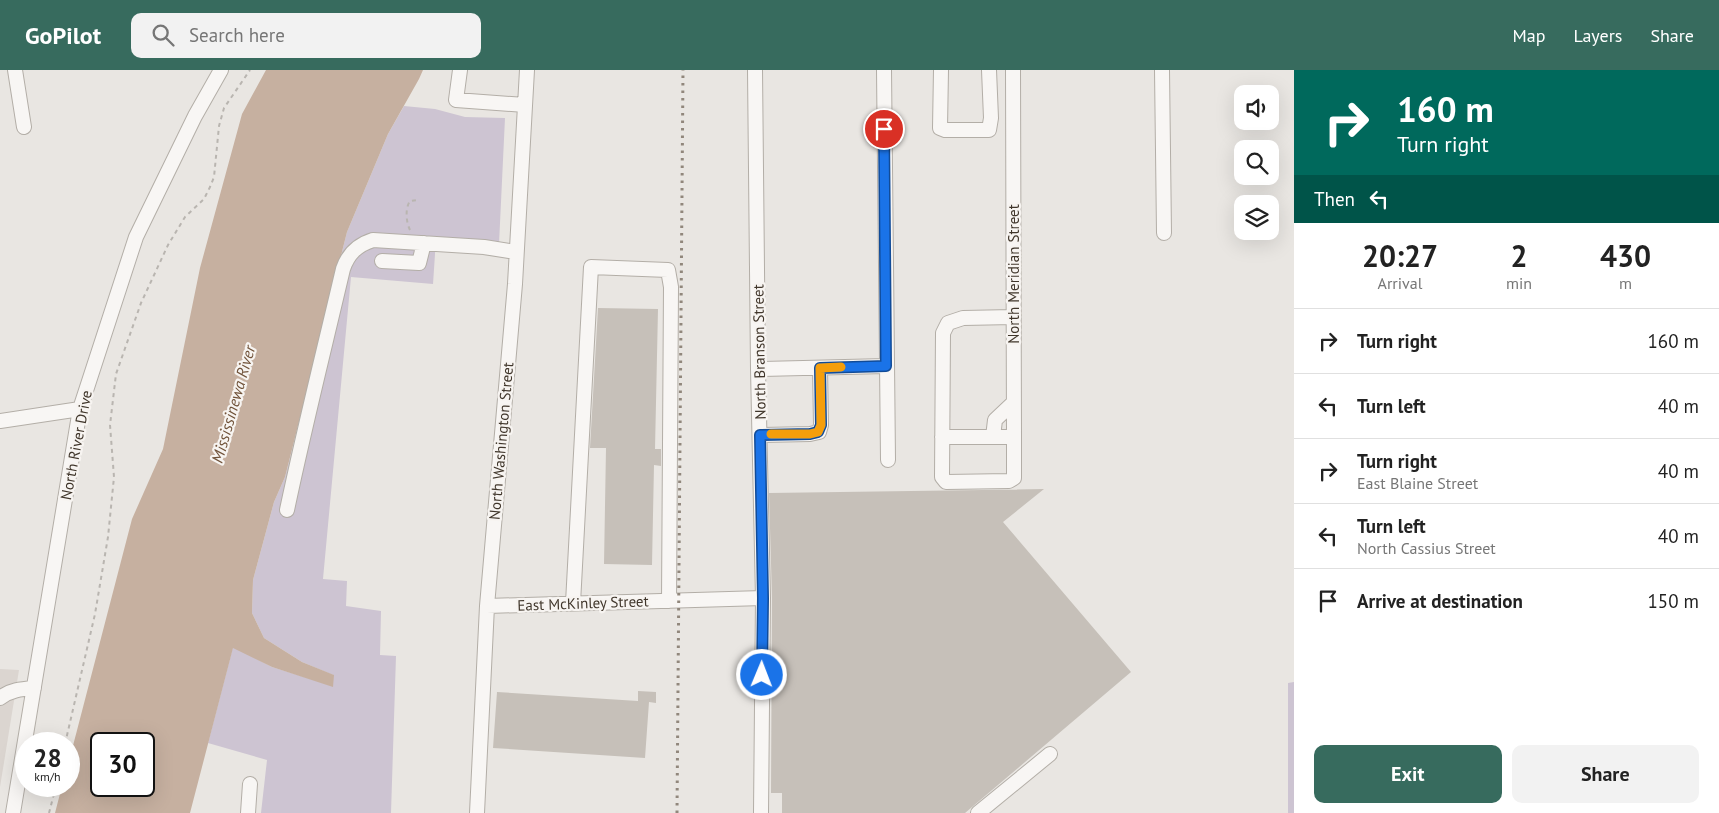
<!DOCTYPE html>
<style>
body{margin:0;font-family:"PT Sans",sans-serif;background:#f2f2f2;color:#222;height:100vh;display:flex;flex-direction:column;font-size:19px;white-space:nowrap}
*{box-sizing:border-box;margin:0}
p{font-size:16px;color:#767676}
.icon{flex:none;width:28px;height:28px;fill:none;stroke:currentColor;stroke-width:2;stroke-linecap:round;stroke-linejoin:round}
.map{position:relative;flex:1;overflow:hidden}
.sheet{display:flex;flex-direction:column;background:#fff;width:425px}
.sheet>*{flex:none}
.guide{background:#00695c;color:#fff;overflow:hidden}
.buttons{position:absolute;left:1234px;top:15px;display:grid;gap:10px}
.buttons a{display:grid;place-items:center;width:45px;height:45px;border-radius:10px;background:#fff;box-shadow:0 5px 20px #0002;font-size:25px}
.speed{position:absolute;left:15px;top:662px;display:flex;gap:10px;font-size:25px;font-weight:700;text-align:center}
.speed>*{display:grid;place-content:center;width:65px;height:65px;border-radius:50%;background:#fff;box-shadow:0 5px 20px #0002;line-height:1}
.speed small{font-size:12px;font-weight:400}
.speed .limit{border:2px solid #111;border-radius:8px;background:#fff;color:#111}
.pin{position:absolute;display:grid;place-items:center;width:42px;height:42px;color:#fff;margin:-21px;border:2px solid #fff;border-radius:50%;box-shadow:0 1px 5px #0007}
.me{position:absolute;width:55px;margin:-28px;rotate:1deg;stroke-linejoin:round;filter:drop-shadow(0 0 4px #0008)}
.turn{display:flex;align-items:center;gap:18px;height:105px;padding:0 20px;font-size:22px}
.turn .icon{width:65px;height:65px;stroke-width:2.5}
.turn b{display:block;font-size:35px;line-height:42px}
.then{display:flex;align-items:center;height:48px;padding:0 20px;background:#0003;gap:10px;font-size:19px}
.eta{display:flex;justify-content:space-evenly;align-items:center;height:85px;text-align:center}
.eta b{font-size:30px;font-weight:800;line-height:35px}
.action{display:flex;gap:10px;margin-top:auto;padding:10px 20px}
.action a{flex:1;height:58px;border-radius:10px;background:#376b5e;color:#fff;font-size:20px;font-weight:800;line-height:58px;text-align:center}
.action a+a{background:#f2f2f2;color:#222}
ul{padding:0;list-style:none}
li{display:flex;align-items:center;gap:15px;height:65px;padding:0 20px;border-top:1px solid #e0e0e0}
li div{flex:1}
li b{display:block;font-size:19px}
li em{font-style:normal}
header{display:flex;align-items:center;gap:30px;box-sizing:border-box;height:70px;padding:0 25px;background:#376b5e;color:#fff}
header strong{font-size:24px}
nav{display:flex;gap:28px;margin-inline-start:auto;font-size:18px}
.search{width:350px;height:45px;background:#f2f2f2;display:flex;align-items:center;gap:12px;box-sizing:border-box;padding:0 18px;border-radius:10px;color:#767676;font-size:19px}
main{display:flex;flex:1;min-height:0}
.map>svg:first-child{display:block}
.built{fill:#dbd5d0}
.green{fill:#cdc4d2}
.water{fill:#c6b0a0;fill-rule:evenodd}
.building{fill:#c6c0b9}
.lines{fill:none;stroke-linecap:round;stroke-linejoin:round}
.minor-casing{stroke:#b3aea7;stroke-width:16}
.path{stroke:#b9b5b0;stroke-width:2;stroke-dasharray:4 4;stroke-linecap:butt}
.minor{stroke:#f8f6f4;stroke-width:14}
.rail{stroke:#91877c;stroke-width:3;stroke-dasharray:2.5 5;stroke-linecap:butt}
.route-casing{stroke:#114b97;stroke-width:12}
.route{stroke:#1a73e8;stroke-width:9}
.slow{stroke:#f59e0b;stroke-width:9}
.labels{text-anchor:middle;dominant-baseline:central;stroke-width:4.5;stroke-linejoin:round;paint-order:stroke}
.street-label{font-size:15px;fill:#40362b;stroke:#f7f4f1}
.water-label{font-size:16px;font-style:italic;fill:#705239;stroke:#f7f4f1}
</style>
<header>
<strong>GoPilot</strong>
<div class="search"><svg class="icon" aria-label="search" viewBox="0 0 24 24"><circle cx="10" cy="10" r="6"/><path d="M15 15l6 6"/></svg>Search here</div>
<nav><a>Map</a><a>Layers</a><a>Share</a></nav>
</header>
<main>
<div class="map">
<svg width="1294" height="743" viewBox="0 0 1294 743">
<rect width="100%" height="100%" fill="#e9e6e2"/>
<!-- built -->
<path class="built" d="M0,599L19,600L0,717Z"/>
<!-- green -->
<path class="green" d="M404,36L435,39L465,47L505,48L499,174L436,169L433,214L351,207L323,509L347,511L346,536L381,541L380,585L396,586L391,743H261L267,690L208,673L233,577L272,597L333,616V605L302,592L264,568L252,543L253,510L274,432L285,407L347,162L388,64Z
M1294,612V743H1288V613Z"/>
<!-- water -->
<path class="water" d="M266,0H423L419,9L388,64L347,162L285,407L274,432L253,510L252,543L264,568L302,592L334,605L333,617L272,597L233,578L190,743H55L62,716H69V691L132,449L163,379L200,198L242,44ZM101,674H144V716H101Z"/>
<!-- building -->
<path class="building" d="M598,238L658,239L655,379H661V396L654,395L652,495L604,494L606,378H590Z
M1044,419L1003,452L1131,602L965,743H782V723H771L772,528L769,423Z
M638,621L656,622V633L649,632L645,688L493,678L497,622L638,631Z"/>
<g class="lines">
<defs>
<path id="minor" d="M15,0L24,57
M460,0L456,30L525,35
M755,0L758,299L763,528L761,743
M884,0L888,390
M941,0L940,58L945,60H989L991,48L989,0
M1013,0L1014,367V408L1009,411L946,412L942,407L943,263L948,253L963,248L1013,247
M1162,0L1164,163
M382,191L419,193L424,173
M758,299L886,296
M0,351L80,339
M760,365L810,364L819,362L821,355L820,298
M942,367H1014
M993,367L995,350L1013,333
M287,440C304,359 324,280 343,199C348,184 357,175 373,170L484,177L516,182
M573,533L591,197L668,200L671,217L669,531
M487,536L763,528
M0,628C10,620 21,619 34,618
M13,743L80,339L136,167L195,46L221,0
M248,743L250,714
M477,743L487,536L515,214L527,0
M978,743L1050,684"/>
</defs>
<!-- minor casing -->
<use href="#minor" class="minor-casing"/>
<!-- path -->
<path class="path" d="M410,160C406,152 405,138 410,131L417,130
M65,674L95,544L108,467L114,407L110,355L116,304L141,233L168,175L185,147L204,129L210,117L214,107L219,56L224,38L250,0
M49,743L56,716"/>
<!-- minor -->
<use href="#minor" class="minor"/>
<!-- rail -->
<path class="rail" d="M677,743L683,0"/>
</g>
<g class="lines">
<defs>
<path id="route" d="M762,605L763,528L760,365L810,364L818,362L821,355L820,298L886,296L884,59"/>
</defs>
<!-- route casing -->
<use href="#route" class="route-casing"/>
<!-- route -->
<use href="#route" class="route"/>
<!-- slow -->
<path class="slow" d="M771,364H810L818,362L821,355L820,298L841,297"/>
</g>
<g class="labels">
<!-- street labels -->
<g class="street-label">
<text transform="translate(1013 204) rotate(-90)">North Meridian Street</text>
<text transform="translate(759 282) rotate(-91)">North Branson Street</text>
<text transform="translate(501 371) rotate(-85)">North Washington Street</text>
<text transform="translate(76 375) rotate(-79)">North River Drive</text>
<text transform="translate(583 533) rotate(-2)">East McKinley Street</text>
</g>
<!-- water labels -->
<g class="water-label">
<text transform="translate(233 334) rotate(-74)">Mississinewa River</text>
</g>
</g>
</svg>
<div class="buttons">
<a><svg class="icon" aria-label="sound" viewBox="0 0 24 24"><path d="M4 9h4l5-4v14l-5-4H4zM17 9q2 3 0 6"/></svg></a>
<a><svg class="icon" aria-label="search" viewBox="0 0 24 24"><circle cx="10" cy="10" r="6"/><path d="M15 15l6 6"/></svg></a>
<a><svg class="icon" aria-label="layers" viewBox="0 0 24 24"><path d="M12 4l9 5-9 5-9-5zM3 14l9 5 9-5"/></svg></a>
</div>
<div class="speed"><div>28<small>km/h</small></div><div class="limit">30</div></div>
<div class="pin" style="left:884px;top:59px;background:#d93025"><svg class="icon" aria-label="arrive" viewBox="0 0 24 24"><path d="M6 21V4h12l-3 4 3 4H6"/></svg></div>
<svg class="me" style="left:762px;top:605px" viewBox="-20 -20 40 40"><circle r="17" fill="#1a73e8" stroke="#fff" stroke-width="3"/><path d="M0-11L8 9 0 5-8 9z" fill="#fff"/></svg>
</div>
<section class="sheet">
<div class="guide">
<div class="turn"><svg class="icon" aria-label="right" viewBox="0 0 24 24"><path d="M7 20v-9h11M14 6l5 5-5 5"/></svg><div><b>160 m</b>Turn right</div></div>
<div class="then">Then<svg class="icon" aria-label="left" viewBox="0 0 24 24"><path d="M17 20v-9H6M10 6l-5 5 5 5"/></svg></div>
</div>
<div class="eta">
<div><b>20:27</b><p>Arrival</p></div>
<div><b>2</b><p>min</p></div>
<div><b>430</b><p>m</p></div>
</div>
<ul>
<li><svg class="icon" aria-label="right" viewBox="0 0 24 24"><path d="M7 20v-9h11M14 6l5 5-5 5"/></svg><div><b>Turn right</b></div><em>160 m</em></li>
<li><svg class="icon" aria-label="left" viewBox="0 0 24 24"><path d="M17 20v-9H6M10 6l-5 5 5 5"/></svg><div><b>Turn left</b></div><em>40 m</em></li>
<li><svg class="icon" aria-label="right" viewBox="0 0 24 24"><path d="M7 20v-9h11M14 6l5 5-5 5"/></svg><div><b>Turn right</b><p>East Blaine Street</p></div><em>40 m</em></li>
<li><svg class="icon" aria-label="left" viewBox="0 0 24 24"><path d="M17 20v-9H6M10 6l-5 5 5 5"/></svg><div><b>Turn left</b><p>North Cassius Street</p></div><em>40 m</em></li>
<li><svg class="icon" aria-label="arrive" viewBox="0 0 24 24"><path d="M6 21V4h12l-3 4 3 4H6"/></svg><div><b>Arrive at destination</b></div><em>150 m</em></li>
</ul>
<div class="action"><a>Exit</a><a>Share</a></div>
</section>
</main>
